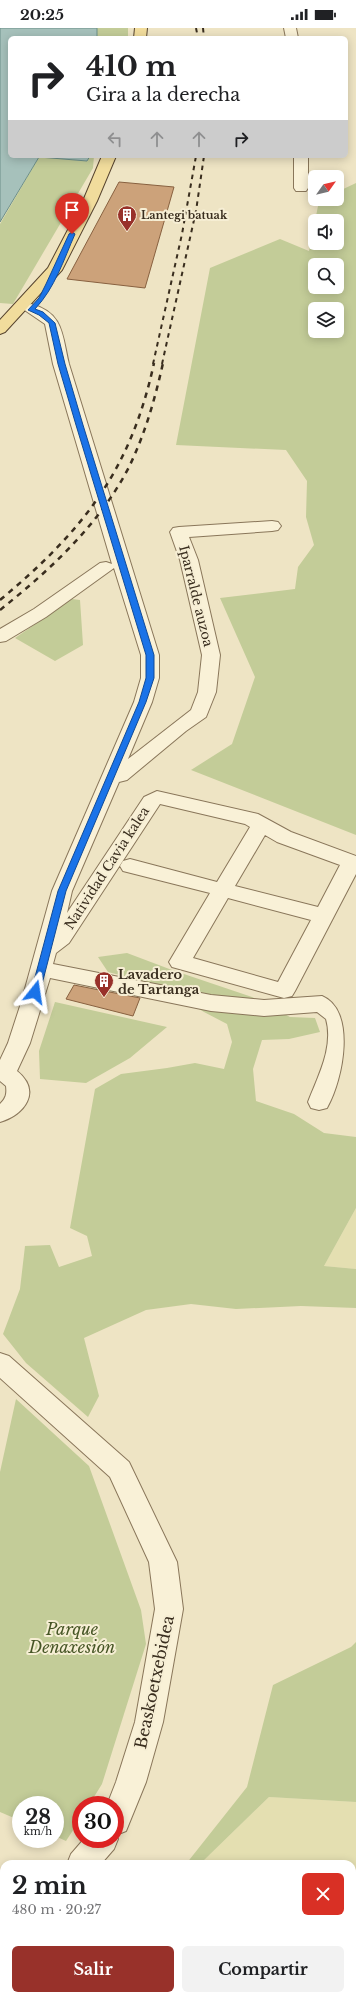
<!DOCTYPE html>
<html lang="es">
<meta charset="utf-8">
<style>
body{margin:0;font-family:"Libre Baskerville",serif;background:#f2f2f2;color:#202124;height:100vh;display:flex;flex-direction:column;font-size:15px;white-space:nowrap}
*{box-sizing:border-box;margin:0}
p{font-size:13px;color:#757577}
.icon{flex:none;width:22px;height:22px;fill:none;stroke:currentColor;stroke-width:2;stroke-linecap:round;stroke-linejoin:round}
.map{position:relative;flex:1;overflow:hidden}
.side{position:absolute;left:0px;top:1832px;width:356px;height:140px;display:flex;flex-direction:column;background:#fff;border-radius:12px 12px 0 0;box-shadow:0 2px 10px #0003}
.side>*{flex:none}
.banner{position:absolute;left:8px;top:8px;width:340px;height:122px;border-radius:6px;box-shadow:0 2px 10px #0003;background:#fff;color:#202124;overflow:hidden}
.needle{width:26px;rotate:56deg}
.fabs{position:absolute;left:308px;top:142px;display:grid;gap:8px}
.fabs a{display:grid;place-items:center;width:36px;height:36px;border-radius:6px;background:#fff;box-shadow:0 2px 10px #0003;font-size:20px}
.speed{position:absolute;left:12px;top:1768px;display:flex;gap:8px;font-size:20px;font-weight:700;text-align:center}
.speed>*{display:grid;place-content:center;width:52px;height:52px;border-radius:50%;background:#fff;box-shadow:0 2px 10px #0003;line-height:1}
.speed small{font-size:10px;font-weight:400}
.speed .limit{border:6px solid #d22;background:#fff;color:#111}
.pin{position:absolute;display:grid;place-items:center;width:34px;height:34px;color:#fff;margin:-41px -17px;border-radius:50% 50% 50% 0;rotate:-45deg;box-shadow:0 0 4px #0007}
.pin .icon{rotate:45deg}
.me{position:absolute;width:44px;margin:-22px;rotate:15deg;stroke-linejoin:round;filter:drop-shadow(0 0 3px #0008)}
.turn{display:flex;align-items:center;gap:14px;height:84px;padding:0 12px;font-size:18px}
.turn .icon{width:52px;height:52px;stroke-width:2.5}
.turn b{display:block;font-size:28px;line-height:34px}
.lanes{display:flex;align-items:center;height:38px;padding:0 12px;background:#0003;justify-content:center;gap:20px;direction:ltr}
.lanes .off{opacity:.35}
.round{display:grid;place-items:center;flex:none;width:42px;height:42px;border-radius:6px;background:#f2f2f2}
.headline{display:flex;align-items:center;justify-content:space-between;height:68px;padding:0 12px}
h1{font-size:24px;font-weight:800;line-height:30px}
.primary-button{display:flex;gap:8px;margin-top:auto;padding:8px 12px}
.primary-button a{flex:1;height:46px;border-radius:6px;background:#98312a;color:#fff;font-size:16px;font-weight:800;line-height:46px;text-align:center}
.primary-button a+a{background:#f2f2f2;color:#202124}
.status{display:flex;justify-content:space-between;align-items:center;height:28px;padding:0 20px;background:#fff;direction:ltr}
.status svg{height:11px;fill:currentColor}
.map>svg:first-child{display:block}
.farmland{fill:#e4dfb1}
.green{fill:#c3cc98;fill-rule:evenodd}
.water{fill:#a6c1bb;stroke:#6d9089}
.building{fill:#cca27a;stroke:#886140}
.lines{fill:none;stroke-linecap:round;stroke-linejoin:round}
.minor-casing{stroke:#89765a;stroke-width:2}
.major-casing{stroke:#57442f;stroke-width:2}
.minor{fill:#f9f1d7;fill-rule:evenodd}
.major{fill:#f1dc9c;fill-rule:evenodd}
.rail-far1{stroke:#392d1e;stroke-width:2;stroke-dasharray:4.5 4.5;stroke-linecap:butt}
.rail{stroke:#392d1e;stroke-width:2.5;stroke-dasharray:5.5 5.5;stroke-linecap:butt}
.route{fill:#1a73e8;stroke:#114b97}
.labels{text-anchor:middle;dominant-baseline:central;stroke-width:4;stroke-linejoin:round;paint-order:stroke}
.far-poi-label{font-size:11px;font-weight:bold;fill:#392d1e;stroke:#f6eed4;text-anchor:start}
.street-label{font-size:13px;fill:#392d1e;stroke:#f6eed4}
.poi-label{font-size:13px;font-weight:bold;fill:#392d1e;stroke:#f6eed4;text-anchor:start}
.near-park-label{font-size:16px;font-style:italic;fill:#465525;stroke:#f6eed4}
.near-street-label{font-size:16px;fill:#392d1e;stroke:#f6eed4}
</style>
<div class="status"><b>20:25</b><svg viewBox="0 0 49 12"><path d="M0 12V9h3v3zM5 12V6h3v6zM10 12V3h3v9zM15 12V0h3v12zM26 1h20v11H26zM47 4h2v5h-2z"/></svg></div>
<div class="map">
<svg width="356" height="1972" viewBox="0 0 356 1972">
<rect width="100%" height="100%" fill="#eee4c4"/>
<!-- farmland -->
<path class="farmland" d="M356,1180V1241L324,1238Z
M269,1769L356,1774V1972H60L65,1968H352V1836H200Z"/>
<!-- green -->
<path class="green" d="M97,0H128V10H97Z
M90,128H94L93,140L13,276L0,275V196L39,129L87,133Z
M356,155V807L191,742L232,716L255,649L220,570L295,561L298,539L314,517L306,489L307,453L286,422L176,417L210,240L280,211L309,223L319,173L337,171V164ZM315,193H337V215H315ZM315,237H337V259H315ZM315,281H337V303H315Z
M72,571L80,572L83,617L55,633L15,610Z
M127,925L172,942L252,969L290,989L315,990L320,1004L289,1011L262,1012L253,1041L256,1073L294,1086L324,1105L356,1109V1180L324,1238L356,1241V1280L301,1278L236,1281L191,1276L146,1282L84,1310L99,1368L88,1389L26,1335L3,1306L20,1261L25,1218L50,1217L59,1239L92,1228L87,1208L70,1200L95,1061L121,1046L167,1040L195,1035L224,1041L232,1014L227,996L204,984L162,958L108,944L98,929Z
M55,974L167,999L130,1030L86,1055L40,1051L39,1023Z
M16,1371L89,1438L141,1582L146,1616L102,1756L89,1777H81V1790L66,1813L55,1808V1777H21V1793L0,1784V1444Z
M356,1614V1774L269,1769L200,1836H186L247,1759L273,1657L351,1619Z"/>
<!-- water -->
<path class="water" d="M0,0H97V10H10V128H90L87,133L39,129L0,194Z"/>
<!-- building -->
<path class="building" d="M119,154L174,159L145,260L67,251Z
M74,957L140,970L133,988L66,971Z"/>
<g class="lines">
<defs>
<path id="minor" d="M284,0H296L298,10H286Z
M294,128H308V160L306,163H296L294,160Z
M31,276C64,285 62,307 69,336L159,627V650L152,674L128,731L191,682L198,664L202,627L180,532L170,504L173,500L179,499L272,493L278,494L281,498L278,502L272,503L189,509L198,532L220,627L216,664L206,689L186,703L127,752L119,754L72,863L67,885L144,769L157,763L258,786L291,804L356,828V846L295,963L292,968L284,970L172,939L169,934L210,865L123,843L120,838L123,833L130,831L217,854L250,799L245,796L160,776L69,915L56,925L53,936L211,967L264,972L322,968C356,982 344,1050 327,1080L319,1082L311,1080L308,1074C318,1048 334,1019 326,991L317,984L264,988L211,983L50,950L30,1015L17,1043C42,1063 25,1087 0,1094V1076C6,1070 7,1066 6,1058L0,1053V1032L8,1015L21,975L52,863L134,674L141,650V627L114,540L46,589L6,613L0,614V601L34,581L100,535L106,534L112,536L53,336L45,296L23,281L26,278ZM265,807L277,814L340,837L318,879L235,858ZM228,870L311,892L278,954L193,930Z
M0,1325L9,1328L129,1434L177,1534L183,1581L163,1694L146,1754L126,1803L116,1807L118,1811L114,1821L101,1836H67L71,1826L84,1811H115V1777H107L116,1754L135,1694L155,1581L149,1534L110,1449L0,1350Z
M4,1917V1951L0,1952V1918Z"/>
<path id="major" d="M135,0H147L146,10H134Z
M102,128H116L97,173L62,242L5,304L0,306V292L48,240L83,173Z"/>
</defs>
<!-- minor casing -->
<use href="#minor" class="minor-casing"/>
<!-- major casing -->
<use href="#major" class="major-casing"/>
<!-- minor -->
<use href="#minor" class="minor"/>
<!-- major -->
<use href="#major" class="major"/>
<!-- rail-far1 -->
<path class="rail-far1" d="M196,0L198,10
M203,0L204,10
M153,336L182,206L196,128
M162,336L196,183L204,128"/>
<!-- rail -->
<path class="rail" d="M0,572C83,503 131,442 154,335
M0,582C50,542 99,497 129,439C145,406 155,371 163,335"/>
</g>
<!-- route -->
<path class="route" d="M72,204L75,206C64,231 55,260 35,281L43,284L55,295L65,336L83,397L154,627V650L146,674L66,863L40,964L35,967L31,964L58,863L139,674L146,650V627L76,397L58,336L49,295L39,287L28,282L39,270L46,256L69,206Z"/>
<!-- icons -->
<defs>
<symbol id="building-pin" viewBox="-11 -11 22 30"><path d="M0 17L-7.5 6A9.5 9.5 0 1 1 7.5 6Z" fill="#98312a" stroke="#f6eed4"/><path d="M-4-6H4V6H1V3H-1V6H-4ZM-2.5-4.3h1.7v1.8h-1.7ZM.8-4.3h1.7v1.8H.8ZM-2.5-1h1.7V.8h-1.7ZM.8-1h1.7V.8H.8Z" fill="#fff"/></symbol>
</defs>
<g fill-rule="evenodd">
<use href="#building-pin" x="116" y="176" width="22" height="30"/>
<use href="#building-pin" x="93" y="942" width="22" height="30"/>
</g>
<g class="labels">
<!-- far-poi labels -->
<g class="far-poi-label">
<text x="141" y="187">Lantegi batuak</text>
</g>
<!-- street labels -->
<g class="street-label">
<text transform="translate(196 568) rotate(76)">Iparralde auzoa</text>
<text transform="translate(107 840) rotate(-57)">Natividad Cavia kalea</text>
</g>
<!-- poi labels -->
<g class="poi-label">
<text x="118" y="946">Lavadero<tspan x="118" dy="15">de Tartanga</tspan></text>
</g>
<!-- near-park labels -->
<g class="near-park-label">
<text x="72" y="1601">Parque<tspan x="72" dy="18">Denaxesión</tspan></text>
</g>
<!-- near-street labels -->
<g class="near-street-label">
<text transform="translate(154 1654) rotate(-78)">Beaskoetxebidea</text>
</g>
</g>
</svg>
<div class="fabs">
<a><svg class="needle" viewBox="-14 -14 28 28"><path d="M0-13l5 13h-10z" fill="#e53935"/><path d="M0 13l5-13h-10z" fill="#757577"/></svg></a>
<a><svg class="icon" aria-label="sound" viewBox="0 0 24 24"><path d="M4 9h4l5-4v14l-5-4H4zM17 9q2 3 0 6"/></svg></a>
<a><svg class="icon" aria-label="search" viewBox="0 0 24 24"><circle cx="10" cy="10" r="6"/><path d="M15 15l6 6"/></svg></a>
<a><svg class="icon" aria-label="layers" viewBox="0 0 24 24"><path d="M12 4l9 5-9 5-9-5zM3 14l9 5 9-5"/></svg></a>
</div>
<div class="speed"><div>28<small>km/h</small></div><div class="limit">30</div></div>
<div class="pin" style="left:72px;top:206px;background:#d93025"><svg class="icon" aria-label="arrive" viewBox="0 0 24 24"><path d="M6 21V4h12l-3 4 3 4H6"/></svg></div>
<svg class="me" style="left:35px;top:964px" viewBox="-20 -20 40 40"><path d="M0-17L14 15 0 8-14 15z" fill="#1a73e8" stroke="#fff" stroke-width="4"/></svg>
<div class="banner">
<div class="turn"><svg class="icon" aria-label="right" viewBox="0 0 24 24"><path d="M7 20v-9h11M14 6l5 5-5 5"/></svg><div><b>410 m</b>Gira a la derecha</div></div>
<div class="lanes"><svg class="icon off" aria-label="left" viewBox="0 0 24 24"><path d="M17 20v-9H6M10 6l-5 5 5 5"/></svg><svg class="icon off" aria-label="ahead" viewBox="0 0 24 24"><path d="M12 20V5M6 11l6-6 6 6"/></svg><svg class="icon off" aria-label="ahead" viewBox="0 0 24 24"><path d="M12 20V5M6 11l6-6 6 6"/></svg><svg class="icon" aria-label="right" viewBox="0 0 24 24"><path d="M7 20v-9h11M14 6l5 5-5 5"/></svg></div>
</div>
<section class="side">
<div class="headline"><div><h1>2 min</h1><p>480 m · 20:27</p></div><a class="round" style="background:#d93025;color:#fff"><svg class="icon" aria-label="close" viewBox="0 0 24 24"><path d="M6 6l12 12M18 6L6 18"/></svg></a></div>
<div class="primary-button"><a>Salir</a><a>Compartir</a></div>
</section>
</div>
